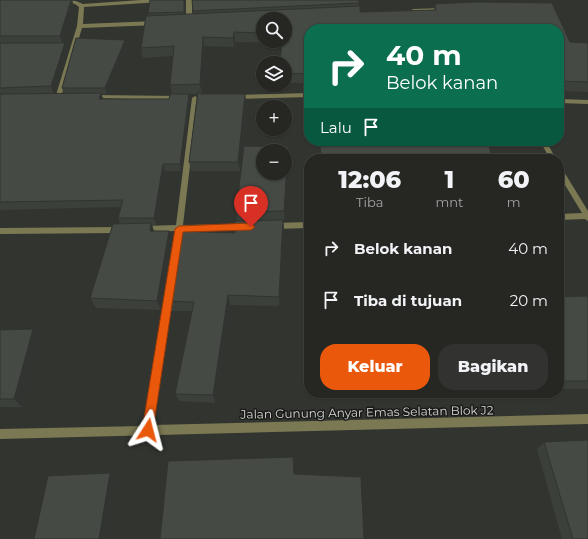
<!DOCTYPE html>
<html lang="id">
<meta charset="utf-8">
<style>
body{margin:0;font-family:Montserrat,sans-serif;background:#323330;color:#f1f3f6;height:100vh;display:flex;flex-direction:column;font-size:15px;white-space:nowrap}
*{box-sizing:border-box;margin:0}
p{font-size:13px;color:#a4a5a6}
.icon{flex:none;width:22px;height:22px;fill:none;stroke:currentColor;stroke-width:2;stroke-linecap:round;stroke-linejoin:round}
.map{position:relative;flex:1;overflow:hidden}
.drawer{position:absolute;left:304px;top:154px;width:260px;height:244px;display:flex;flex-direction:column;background:#262723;border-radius:16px;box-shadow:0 1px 3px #0004,0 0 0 1px #424441}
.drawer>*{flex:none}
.hud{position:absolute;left:304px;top:24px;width:260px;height:122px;border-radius:16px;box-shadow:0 1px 3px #0004,0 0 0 1px #424441;background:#0b6e4f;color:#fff;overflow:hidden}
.buttons{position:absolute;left:256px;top:12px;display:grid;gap:8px}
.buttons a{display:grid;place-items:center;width:36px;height:36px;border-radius:50%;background:#262723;box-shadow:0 1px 3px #0004,0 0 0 1px #424441;font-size:20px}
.pin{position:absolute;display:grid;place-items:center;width:34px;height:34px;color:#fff;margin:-41px -17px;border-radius:50% 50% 50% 0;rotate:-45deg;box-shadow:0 0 4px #0007}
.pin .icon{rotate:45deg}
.me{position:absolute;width:44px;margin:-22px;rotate:9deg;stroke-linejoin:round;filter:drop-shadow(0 0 3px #0008)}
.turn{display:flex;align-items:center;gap:14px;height:84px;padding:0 16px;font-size:18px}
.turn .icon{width:52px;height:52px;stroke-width:2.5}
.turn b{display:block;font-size:28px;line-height:34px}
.then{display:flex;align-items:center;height:38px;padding:0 16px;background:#0003;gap:8px;font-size:15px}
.eta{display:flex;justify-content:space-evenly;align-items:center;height:68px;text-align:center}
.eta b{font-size:24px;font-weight:800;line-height:28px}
.cta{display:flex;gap:8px;margin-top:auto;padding:8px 16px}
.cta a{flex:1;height:46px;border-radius:16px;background:#ea580c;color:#fff;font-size:16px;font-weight:800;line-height:46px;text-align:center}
.cta a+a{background:#323330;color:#f1f3f6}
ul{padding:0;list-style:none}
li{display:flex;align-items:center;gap:12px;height:52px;padding:0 16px}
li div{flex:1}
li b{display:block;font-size:15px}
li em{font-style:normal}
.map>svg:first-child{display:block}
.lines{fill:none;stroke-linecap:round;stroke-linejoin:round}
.street{fill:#7b7953;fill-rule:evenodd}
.wall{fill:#3c403b;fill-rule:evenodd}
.shaded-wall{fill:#313430}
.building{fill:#464a45;stroke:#313430;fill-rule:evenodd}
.route{fill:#ea580c;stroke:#983908}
.labels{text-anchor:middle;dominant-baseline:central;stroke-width:3;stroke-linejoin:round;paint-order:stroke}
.near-street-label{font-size:12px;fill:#d9dad7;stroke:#1b1c19}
</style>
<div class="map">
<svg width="588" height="539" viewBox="0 0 588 539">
<rect width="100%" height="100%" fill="#32342f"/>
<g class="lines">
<!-- street -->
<path class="street" d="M61,0L76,1L83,4L141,0H164L161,2L84,7L83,24L156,21L159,23L156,25L82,28L61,97C58,100 51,100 48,97L51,95H56L77,26L79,7L75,4L61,2Z
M186,0H192V21L189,23L186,21Z
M443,8L445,9V11L413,13L410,11L413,9Z
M309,93V97L235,99L232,97L235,95Z
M93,95L179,96L182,98L179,100L91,98L90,97Z
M195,96L198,98L183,225L244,224L248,227L244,230L182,231L153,425L588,414V424L0,439V429L143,426L175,231L144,232L140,229L144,226L176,225L192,98Z
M559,99L588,100V104L559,103Z
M540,141H546L556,159H550Z
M559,167H561L588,211V221L585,219L559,220V214L582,213L559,175Z
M309,222V228L274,229L270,226L274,223Z
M122,227L126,230L122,233L0,234V228Z"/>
</g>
<!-- wall -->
<path class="wall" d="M0,0H72L74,7L63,43H65L68,50L54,94H40H77H64L62,88L76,38L125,40L126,46L107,94H101L103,99H169L170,94H172L170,85L173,56L143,58L141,48L146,16L149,15L148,13L150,0H186L185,14H193L192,0H359V6H360V12L434,10L435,4L476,2L552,3L570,42L588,43V92L559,91V29H309V83H285V63H280L282,43L235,42L234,47L204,46L202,94H245L246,104L240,171H191L189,162L197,94H189L190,101L181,171H165L156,225H152L154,231H169L172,241L161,310L96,308L90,298L113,224H120L118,218L121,207L0,210ZM263,19H285V41H263Z
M403,141H524L523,142L488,144L493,159H320V144L403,143Z
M288,158L284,221H283L284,230L279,306L230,305L215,403L179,401L175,394L192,311H172L168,301L235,233L237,221L236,212Z
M559,297L588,298V389H559Z
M33,329L41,338L22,407H0V330Z
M544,442L588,539H562L537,449Z"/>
<!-- shaded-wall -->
<path class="shaded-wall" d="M72,0L74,7L63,44L60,36Z
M184,0H186L184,18Z
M234,32L235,42L234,47L233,38Z
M203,37L204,46L202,94L200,84Z
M125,40L126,46L107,94L105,88Z
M65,43L68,50L54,94L51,86Z
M101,93L104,101L99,99Z
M189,94L190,101L181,171L180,164Z
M245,94L246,104L240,171L238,162Z
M288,147V158L284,221V211Z
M163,164L165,171L156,225L154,218Z
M283,220L284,230L279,306V297Z
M151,223L155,234L150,231Z
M169,231L172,241L161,310L157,301Z
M228,295L230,305L215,403L213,395Z
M33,329L41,338L22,407L14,399Z
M110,473L116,480L106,539H99Z"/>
<!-- building -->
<path class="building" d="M0,0H71L60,36H0Z
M150,0H184V12L148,13Z
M192,0H359V3L193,11Z
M476,2L552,3L570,42L588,43V82L559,81V29H309V74L285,73V63H280L282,41H285V19H263V33L234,32L233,38L203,37L200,84L170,85L174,46L141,48L146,16L360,6V12L436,10L435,4Z
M76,38L125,40L105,88H62Z
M0,43H65L51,86L0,88Z
M198,92H200V94H245L238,162H189Z
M101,93L99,99H169L170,94H189L180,164H163L154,218H118L123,200L0,202V94Z
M407,141H487L493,159H321L320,144L407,142Z
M244,146L288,147L284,211L236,212ZM263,151H285V173H263Z
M283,220L279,297L228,295L213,395L175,394L194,302L168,301L179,231L235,233V221Z
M151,223L150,231H169L157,301L90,298L113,224Z
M587,296L588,298V381H559V297Z
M33,329L14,399H0V330Z
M588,440V539H573L544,442Z
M293,457L294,474L361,477L364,539H160L168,461Z
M110,473L99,539H34L48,476Z"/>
<!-- route -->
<path class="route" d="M251,223L255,227L251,230L183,232L153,430L151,434L148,436L144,434L142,430L175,229L179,226Z"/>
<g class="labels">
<!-- near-street labels -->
<g class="near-street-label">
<text transform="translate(367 412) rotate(-1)">Jalan Gunung Anyar Emas Selatan Blok J2</text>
</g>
</g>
</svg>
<div class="buttons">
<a><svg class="icon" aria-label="search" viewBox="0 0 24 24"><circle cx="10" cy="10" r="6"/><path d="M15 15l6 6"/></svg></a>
<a><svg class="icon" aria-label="layers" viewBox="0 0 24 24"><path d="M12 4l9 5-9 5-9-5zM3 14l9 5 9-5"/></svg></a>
<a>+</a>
<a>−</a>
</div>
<div class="pin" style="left:251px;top:227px;background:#d93025"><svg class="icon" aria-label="arrive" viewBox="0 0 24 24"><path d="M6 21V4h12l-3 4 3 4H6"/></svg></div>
<svg class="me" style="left:148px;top:430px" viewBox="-20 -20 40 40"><path d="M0-17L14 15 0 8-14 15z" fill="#ea580c" stroke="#fff" stroke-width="4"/></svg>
<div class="hud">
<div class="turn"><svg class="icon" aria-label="right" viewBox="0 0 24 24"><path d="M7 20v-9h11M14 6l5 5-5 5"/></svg><div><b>40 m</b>Belok kanan</div></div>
<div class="then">Lalu<svg class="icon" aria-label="arrive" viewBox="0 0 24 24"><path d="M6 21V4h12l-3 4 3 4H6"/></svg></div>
</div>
<section class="drawer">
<div class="eta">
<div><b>12:06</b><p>Tiba</p></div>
<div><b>1</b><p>mnt</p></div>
<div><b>60</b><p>m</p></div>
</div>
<ul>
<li><svg class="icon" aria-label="right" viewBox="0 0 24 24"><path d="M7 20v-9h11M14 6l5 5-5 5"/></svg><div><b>Belok kanan</b></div><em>40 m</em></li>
<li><svg class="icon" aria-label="arrive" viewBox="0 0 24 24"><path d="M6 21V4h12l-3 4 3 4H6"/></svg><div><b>Tiba di tujuan</b></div><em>20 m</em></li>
</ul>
<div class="cta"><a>Keluar</a><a>Bagikan</a></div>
</section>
</div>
